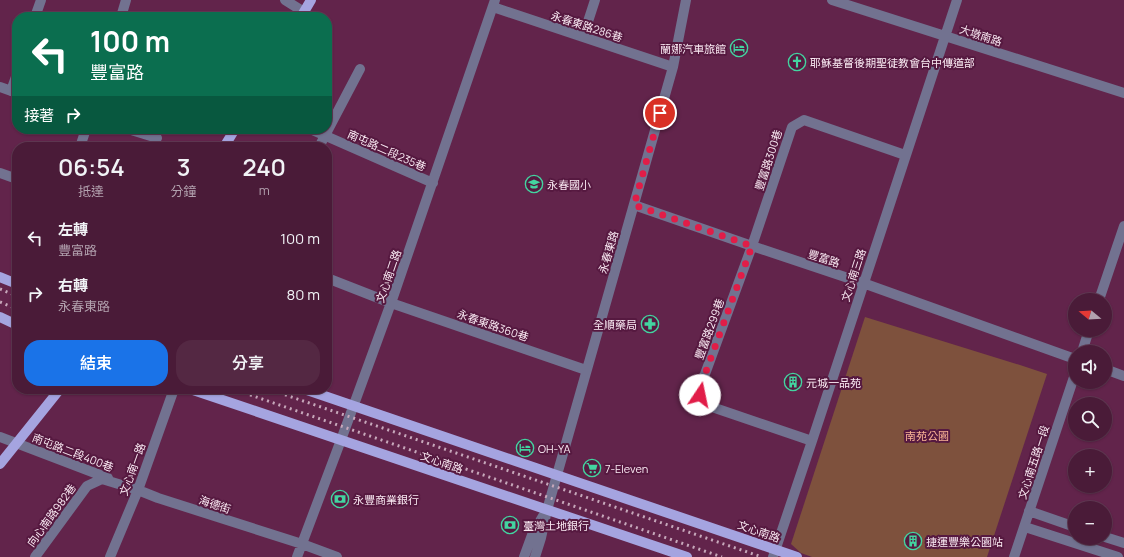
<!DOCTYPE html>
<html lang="zh-TW">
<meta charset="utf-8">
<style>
body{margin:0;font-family:Manrope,"Noto Sans TC",sans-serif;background:#542843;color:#f1f3f6;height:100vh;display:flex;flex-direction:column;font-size:15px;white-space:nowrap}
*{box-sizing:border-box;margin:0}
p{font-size:13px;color:#b2a1ae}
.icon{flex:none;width:22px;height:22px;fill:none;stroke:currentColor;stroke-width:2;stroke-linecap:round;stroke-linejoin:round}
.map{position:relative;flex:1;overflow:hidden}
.panel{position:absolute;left:12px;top:142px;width:320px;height:252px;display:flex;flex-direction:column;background:#4a1b38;border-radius:16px;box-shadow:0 1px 3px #0004,0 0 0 1px #613953}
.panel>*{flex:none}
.hud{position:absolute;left:12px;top:12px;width:320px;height:122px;border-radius:16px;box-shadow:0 1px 3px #0004,0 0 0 1px #613953;background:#0b6e4f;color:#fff;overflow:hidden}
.needle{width:26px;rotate:288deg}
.controls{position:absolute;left:1068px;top:293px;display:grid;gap:8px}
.controls a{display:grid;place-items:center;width:44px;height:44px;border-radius:50%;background:#4a1b38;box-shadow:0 1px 3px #0004,0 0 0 1px #613953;font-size:20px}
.pin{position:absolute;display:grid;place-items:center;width:34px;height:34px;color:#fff;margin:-17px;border:2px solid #fff;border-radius:50%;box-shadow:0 1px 4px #0007}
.me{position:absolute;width:44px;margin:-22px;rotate:11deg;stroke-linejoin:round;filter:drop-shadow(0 0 3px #0008)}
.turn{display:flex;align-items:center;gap:14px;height:84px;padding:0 12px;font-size:18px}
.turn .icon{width:52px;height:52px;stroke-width:2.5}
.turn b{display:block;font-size:28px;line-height:34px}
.then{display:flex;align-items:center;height:38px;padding:0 12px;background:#0003;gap:8px;font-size:15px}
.eta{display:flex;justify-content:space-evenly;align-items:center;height:68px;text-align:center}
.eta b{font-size:24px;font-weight:600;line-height:28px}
.primary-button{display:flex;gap:8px;margin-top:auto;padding:8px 12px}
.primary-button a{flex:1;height:46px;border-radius:16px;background:#1a73e8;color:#fff;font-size:16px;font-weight:600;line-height:46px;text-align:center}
.primary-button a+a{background:#542843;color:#f1f3f6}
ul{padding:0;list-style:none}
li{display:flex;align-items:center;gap:12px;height:56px;padding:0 12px}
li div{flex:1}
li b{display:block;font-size:15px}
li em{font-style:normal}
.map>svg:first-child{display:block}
.green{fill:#7e513d}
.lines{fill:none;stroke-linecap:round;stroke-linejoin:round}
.minor{stroke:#727290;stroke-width:10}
.major{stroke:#a5a4e0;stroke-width:10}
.rail{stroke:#c7a8bb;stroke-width:3;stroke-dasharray:2 4;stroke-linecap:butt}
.route{stroke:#e11d48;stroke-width:7;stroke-dasharray:0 12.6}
.labels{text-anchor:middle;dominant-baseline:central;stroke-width:4;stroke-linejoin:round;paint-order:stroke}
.street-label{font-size:11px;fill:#faeaf3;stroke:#561940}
.poi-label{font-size:11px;fill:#faeaf3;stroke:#561940;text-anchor:start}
.park-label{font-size:11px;fill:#fab495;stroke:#561940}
</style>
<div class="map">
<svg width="1124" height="557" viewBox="0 0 1124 557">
<rect width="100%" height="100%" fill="#62244b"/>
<!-- green -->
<path class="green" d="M865,317L1020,365L1047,374L987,557H812L801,553L791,544Z"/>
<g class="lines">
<!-- minor -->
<path class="minor" d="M285,0L304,12
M832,0L1124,93
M493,7L673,67
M35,17L41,0
M121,17L126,0
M583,37L595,0
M0,87L17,93
M11,91L17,74
M128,129L157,138
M310,129L433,183
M80,147L86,129
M319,147L360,69
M0,173L17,179
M634,205L752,246L863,283L1075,359
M327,278L391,303L586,370
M1099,300L1124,226
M1082,352L1089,330
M1105,369L1124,376
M0,437L108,478
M812,441L709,406C701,399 700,396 701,385L752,246L792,127L804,120L905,155
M1029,511L1075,527
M1025,527L1118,557
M1105,537L1124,543
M35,557L87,486L102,479L138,490L158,498L302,544L337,557
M110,557L138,490L174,389
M297,557L341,440L391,303L495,0
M524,557L532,535L543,516
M535,557L541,538L547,510L673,67L686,0
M773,557L812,441L957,0
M1014,557L1075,374"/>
<!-- major -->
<path class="major" d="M301,17L311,0
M224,147L235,129
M0,277L17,284
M0,317L17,325
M190,389L687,557
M304,389L797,557
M0,464L60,389"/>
<!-- rail -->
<path class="rail" d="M0,289L17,296
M0,302L17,309
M233,389L722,557
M268,389L762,557"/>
</g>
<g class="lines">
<!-- route -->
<path class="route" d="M660,113L634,205L752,246L701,385L700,395"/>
</g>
<!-- icons -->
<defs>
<symbol id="hotel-ring" viewBox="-11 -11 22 22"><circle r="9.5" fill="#561940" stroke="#43d4a0" stroke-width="1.5"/><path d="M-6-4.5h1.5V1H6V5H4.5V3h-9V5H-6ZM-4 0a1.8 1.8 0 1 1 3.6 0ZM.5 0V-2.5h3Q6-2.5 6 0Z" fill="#43d4a0"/></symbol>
<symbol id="church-ring" viewBox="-11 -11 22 22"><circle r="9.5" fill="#561940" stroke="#43d4a0" stroke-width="1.5"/><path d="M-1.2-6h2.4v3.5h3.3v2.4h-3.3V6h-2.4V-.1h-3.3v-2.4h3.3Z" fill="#43d4a0"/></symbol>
<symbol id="school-ring" viewBox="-11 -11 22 22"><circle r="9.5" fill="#561940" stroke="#43d4a0" stroke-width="1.5"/><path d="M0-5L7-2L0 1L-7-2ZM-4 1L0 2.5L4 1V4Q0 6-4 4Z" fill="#43d4a0"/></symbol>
<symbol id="pharmacy-ring" viewBox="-11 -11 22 22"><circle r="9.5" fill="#561940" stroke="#43d4a0" stroke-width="1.5"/><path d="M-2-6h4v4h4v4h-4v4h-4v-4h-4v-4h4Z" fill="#43d4a0"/></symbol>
<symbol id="building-ring" viewBox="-11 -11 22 22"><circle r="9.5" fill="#561940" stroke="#43d4a0" stroke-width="1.5"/><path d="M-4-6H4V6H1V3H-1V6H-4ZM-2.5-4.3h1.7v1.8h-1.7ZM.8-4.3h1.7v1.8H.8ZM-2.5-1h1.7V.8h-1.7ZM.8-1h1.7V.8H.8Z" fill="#43d4a0"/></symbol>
<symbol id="supermarket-ring" viewBox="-11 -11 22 22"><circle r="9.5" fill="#561940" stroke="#43d4a0" stroke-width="1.5"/><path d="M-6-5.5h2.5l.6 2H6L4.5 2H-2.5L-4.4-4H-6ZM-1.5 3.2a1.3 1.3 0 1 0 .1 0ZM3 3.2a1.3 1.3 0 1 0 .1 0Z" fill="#43d4a0"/></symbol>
<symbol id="bank-ring" viewBox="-11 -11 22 22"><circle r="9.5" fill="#561940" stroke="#43d4a0" stroke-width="1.5"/><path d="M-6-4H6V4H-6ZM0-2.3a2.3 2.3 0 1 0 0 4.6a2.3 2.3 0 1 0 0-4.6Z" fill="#43d4a0"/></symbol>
</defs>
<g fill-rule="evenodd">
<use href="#hotel-ring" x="729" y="38" width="20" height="20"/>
<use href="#church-ring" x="787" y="52" width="20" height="20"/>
<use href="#school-ring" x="524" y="174" width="20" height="20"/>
<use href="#pharmacy-ring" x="640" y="314" width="20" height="20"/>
<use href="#building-ring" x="783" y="372" width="20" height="20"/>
<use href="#hotel-ring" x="515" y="438" width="20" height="20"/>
<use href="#supermarket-ring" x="582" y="458" width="20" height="20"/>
<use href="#bank-ring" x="330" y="489" width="20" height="20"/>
<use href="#bank-ring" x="500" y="515" width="20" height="20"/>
<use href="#building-ring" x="903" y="531" width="20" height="20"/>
</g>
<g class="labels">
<!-- street labels -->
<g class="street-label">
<text transform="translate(587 26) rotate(18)">永春東路286巷</text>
<text transform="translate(981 35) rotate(18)">大墩南路</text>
<text transform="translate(387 150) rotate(24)">南屯路二段235巷</text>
<text transform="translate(768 160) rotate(-72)">豐富路300巷</text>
<text transform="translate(608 252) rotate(-74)">永春東路</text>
<text transform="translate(824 258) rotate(18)">豐富路</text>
<text transform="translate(853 275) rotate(-72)">文心南三路</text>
<text transform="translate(388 276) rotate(-71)">文心南二路</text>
<text transform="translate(493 325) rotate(19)">永春東路360巷</text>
<text transform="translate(709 329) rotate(-70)">豐富路299巷</text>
<text transform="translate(73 452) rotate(21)">南屯路二段400巷</text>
<text transform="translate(442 462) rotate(19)">文心南路</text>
<text transform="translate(1033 462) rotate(-72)">文心南五路一段</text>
<text transform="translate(132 469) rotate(-70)">文心南一路</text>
<text transform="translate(215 504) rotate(18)">海德街</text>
<text transform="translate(51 515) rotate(-54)">向心南路982巷</text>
<text transform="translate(759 531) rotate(19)">文心南路</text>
</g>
<!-- poi labels -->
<g class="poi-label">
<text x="726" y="48" text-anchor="end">蘭娜汽車旅館</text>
<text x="810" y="62">耶穌基督後期聖徒教會台中傳道部</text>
<text x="547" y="184">永春國小</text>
<text x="637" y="324" text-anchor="end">全順藥局</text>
<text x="806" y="382">元城一品苑</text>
<text x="538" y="448">OH-YA</text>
<text x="605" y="468">7-Eleven</text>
<text x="353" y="499">永豐商業銀行</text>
<text x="523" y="525">臺灣土地銀行</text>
<text x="926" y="541">捷運豐樂公園站</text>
</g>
<!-- park labels -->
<g class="park-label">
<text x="927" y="435">南苑公園</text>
</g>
</g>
</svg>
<div class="controls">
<a><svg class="needle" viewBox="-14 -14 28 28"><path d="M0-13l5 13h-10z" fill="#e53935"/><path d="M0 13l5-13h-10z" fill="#b2a1ae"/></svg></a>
<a><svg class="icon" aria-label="sound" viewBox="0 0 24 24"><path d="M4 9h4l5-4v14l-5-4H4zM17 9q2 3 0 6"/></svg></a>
<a><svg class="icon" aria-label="search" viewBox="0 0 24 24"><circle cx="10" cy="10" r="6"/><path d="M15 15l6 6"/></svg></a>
<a>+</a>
<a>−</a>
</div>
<div class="pin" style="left:660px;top:113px;background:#d93025"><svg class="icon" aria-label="arrive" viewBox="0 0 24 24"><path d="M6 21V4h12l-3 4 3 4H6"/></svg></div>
<svg class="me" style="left:700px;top:395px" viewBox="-20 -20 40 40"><circle r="19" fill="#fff"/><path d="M0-13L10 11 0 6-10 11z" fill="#e11d48"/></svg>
<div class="hud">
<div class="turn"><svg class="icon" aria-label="left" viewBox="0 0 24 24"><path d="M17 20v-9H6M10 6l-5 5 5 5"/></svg><div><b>100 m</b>豐富路</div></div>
<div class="then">接著<svg class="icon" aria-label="right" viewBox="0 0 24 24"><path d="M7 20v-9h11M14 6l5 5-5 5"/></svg></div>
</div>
<section class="panel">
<div class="eta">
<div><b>06:54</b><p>抵達</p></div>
<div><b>3</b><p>分鐘</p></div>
<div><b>240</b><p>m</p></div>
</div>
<ul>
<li><svg class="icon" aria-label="left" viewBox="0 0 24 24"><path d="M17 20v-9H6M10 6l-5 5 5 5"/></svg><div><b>左轉</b><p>豐富路</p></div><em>100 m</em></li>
<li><svg class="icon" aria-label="right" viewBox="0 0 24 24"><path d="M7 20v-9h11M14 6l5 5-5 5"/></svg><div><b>右轉</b><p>永春東路</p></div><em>80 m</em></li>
</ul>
<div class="primary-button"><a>結束</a><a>分享</a></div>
</section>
</div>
